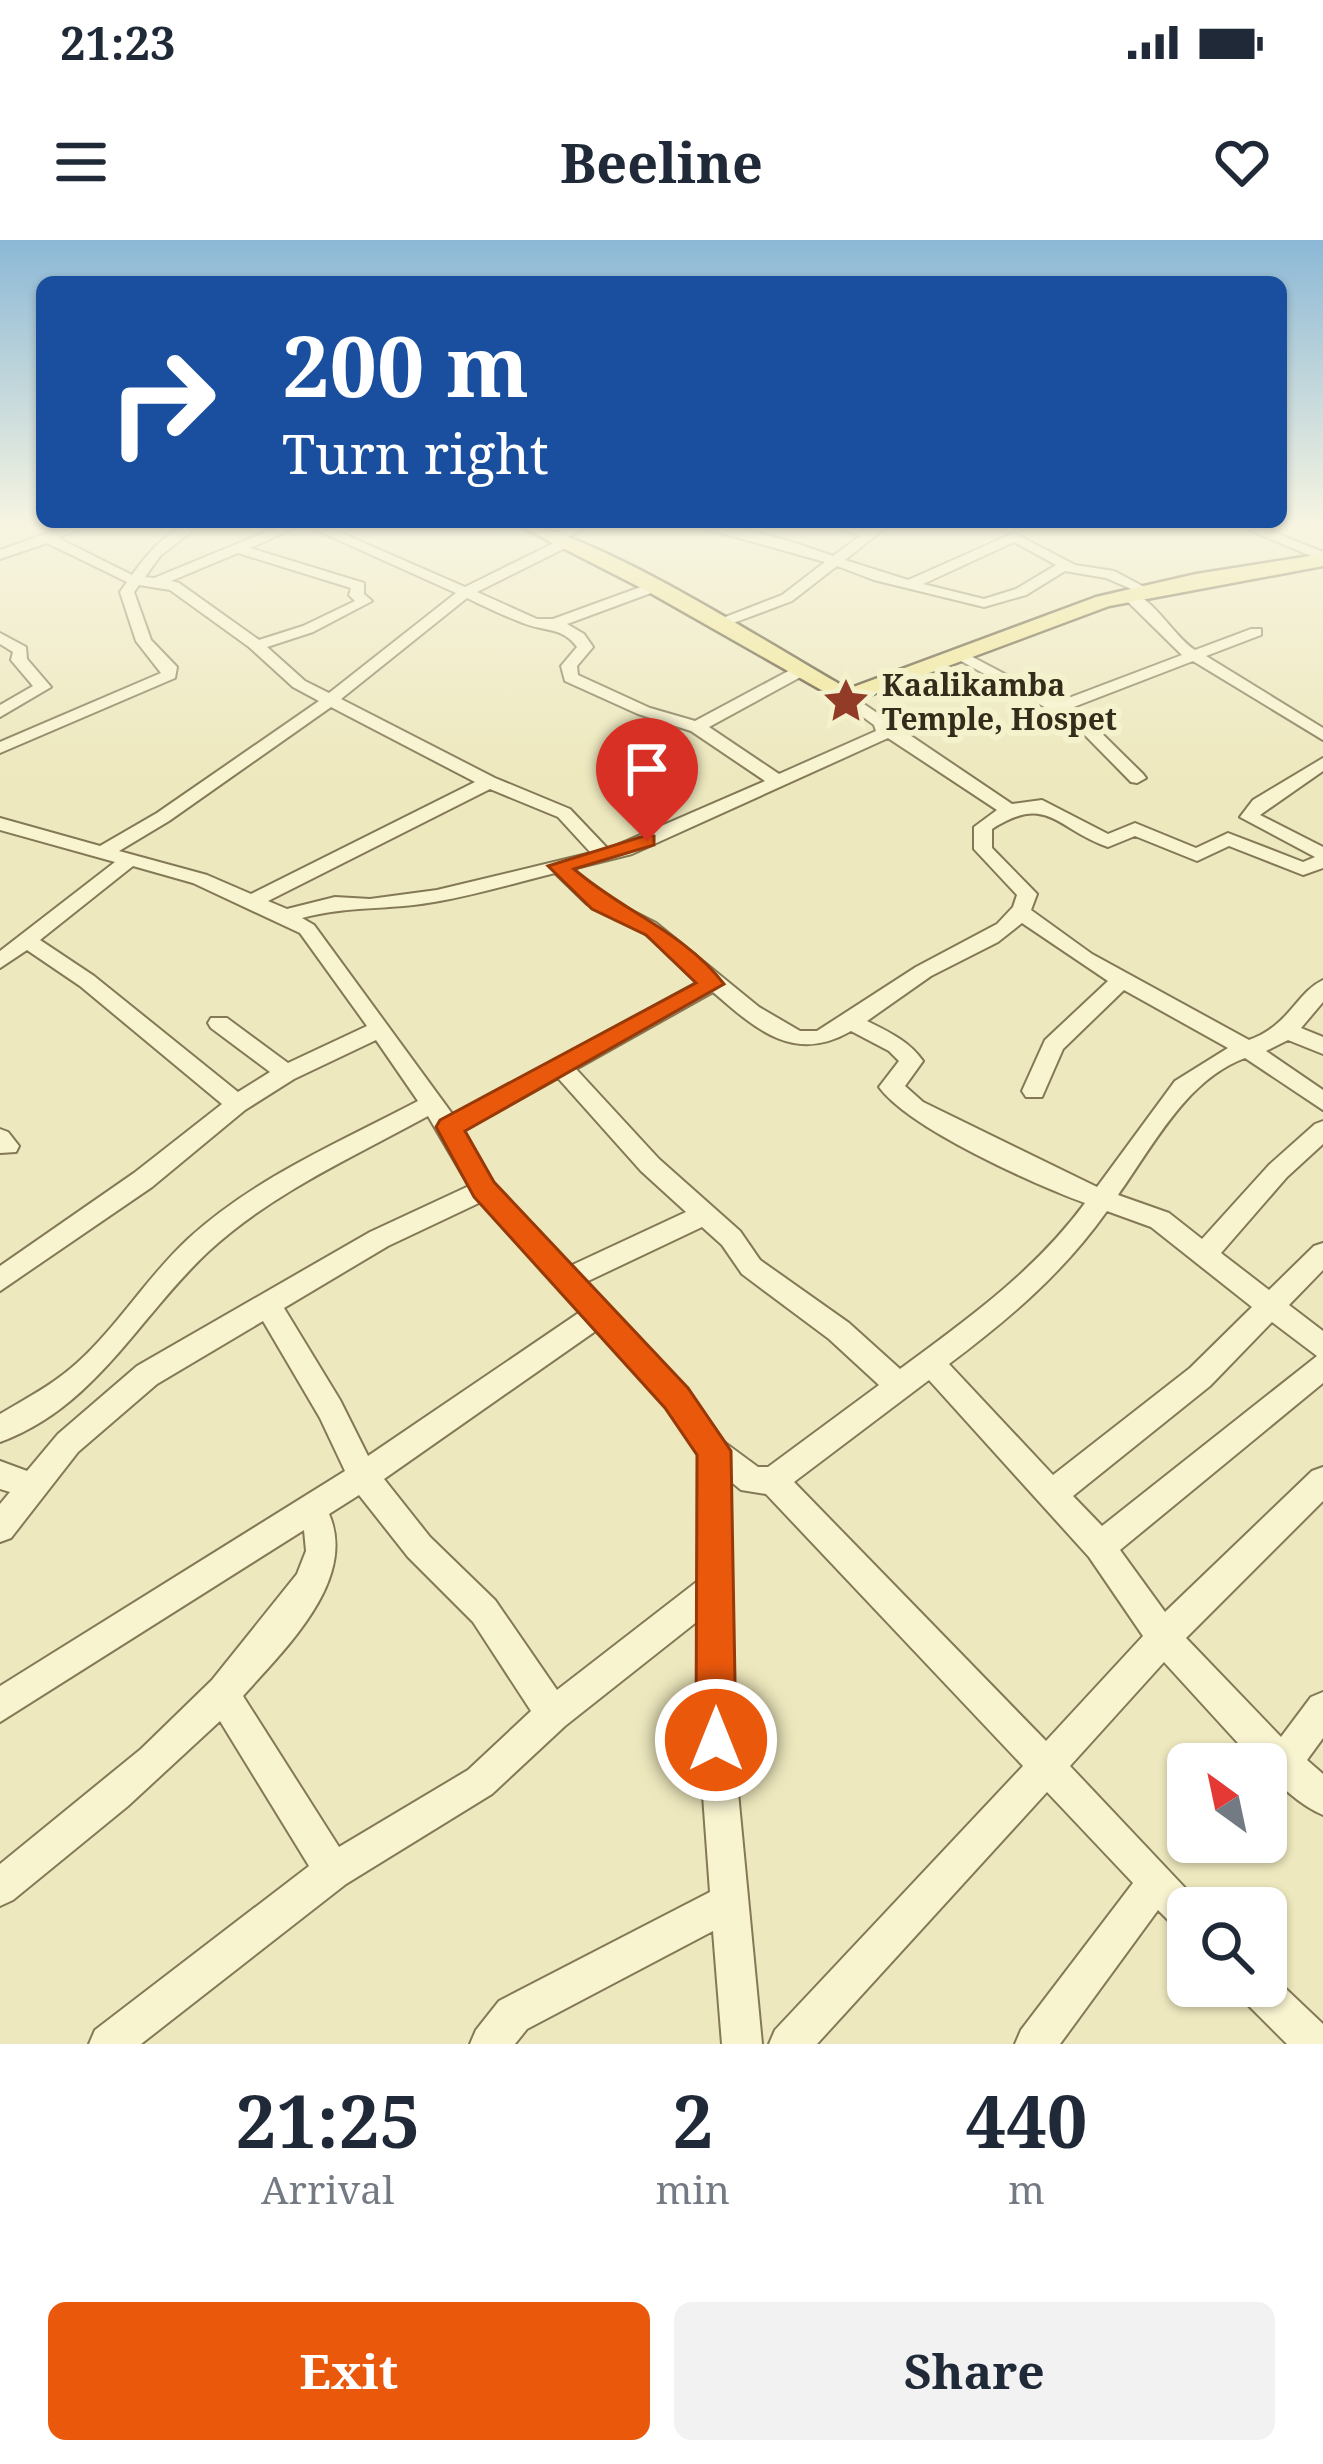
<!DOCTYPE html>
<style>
body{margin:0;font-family:"Noto Serif",serif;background:#f2f2f3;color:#1f2937;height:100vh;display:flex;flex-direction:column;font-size:45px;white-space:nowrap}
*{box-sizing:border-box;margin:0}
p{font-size:39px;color:#747a83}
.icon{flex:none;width:66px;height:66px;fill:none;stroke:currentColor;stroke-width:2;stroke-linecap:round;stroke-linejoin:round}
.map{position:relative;height:1804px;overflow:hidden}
.drawer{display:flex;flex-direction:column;background:#fff;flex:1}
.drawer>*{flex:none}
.hud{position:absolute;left:36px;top:36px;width:1251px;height:252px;border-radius:18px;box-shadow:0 3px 9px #0004;background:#1a4fa0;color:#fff;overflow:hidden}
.needle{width:78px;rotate:327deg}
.fabs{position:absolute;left:1167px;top:1503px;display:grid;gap:24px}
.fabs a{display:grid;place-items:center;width:120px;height:120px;border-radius:18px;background:#fff;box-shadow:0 3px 9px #0004;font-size:60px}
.pin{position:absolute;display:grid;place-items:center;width:102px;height:102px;color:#fff;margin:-123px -51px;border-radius:50% 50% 50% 0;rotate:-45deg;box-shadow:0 0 12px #0007}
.pin .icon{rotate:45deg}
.me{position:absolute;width:132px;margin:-66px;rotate:0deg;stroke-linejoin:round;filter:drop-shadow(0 0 9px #0008)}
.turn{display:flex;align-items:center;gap:42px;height:252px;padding:0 48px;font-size:54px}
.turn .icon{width:156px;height:156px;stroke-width:2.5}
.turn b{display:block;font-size:84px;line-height:102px}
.eta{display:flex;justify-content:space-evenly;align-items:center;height:204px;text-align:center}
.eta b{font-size:72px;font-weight:700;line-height:84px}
.button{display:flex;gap:24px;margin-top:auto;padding:24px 48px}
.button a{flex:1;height:138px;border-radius:18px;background:#ea580c;color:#fff;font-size:48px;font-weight:700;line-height:138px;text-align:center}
.button a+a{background:#f2f2f3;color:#1f2937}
.status{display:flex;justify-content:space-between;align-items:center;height:84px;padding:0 60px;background:#fff;direction:ltr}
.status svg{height:33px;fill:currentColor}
header{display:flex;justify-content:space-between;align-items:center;height:156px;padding:0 48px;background:#fff;font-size:54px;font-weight:700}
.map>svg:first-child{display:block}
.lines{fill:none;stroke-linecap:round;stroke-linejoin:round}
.minor-casing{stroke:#847857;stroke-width:4}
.major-casing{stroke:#52452b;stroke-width:5}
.minor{fill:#f8f4d0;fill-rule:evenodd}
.major{fill:#f1e694;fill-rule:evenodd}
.route{fill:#ea580c;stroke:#983908;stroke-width:3}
.labels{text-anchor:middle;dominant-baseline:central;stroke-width:12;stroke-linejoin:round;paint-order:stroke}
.far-poi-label{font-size:30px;font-weight:bold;fill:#342c1b;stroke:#f4f1cd;text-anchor:start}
</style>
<div class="status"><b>21:23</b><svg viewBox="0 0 49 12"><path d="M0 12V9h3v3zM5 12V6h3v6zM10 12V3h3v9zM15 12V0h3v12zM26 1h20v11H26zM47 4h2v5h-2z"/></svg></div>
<header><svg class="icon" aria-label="menu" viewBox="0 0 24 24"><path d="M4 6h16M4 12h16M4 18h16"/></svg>Beeline<svg class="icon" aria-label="heart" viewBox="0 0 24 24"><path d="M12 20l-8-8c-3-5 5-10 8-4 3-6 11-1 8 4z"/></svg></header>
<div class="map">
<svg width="1323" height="1804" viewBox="0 0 1323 1804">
<rect width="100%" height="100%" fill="#ede8bd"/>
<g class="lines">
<defs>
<path id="minor" d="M70,285H89L58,298L132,335C149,312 170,285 200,285L160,316L145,337L154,338L283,285H301L250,308L364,343V354L372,361L313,392L267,407L305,441L329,453L456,353L305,285H323L465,347L552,304L549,297L572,285H589L563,300L569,304L567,307L477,352L537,379H553L649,344H659V350L567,384L584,394L593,407L577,426L578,435L650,468L695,481L794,428H806V434L709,487L779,534L876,491L874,485L840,460L838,457L846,452L1012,564L1042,560L1108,594L1135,583L1196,608L1228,593L1303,622L1315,617L1240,577L1253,560L1323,518V531L1260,575L1323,607V628L1303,635L1229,606L1197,621L1135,596L1108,607C1056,589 1048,553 992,589V608L1037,654L1031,670L1092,714L1249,800C1289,786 1296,753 1323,740V762L1301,788L1323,797V814L1288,800L1266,811L1323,850V870L1245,818C1186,840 1153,906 1118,955L1169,973L1202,999L1269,925L1315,884L1323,881V904L1287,937L1221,1013L1269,1050L1314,1006L1323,1003V1030L1289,1065L1323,1091V1143L1120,1310L1165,1372L1312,1231L1323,1227V1261L1186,1398L1281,1497L1311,1457L1323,1452V1498L1307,1520L1323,1534V1575C1302,1566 1273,1543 1266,1524H1259L1248,1514L1164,1422L1070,1526L1204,1668H1188V1693L1175,1687L1158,1670L1060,1804H1015L1021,1790L1133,1643L1047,1552L817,1804H769L775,1790L1023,1526L766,1254L741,1250L729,1240L733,1500L762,1804H722L713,1691L527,1789L515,1804H470L476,1790L499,1761L710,1652L699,1500V1380L565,1486L492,1554L346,1644L141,1804H89L95,1790L309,1626L220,1481L128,1566L13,1660L0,1666V1624L141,1509L212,1440L297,1334L306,1311L304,1290L0,1482V1446L345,1231L320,1178L263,1081L157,1144L78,1212L11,1298L0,1302V1264L10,1252L0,1249V1221L27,1231L58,1194L137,1126L370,992L469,946L428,876C353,917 272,953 209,1011C138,1077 96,1167 0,1202V1174C27,1158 54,1144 77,1123C118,1086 147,1037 188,999C254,938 340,902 418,861L376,800L294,839L245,870L152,947L0,1051V1026L134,933L222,864L80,746L27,710L0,728V711L115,622L0,590V578L100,606L157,573L319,461L293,447L249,407L170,350L139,345L134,352L151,400L177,427L175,438L0,513V502L161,433L136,401L120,352L127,342L47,303L0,319V310ZM238,313L351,348L349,355L355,361L303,386L259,400L179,343L171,341ZM467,358C486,367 504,376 523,383C544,392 562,386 577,407L561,426L565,441L638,474L691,491L765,541L608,609L570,569L495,538L341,459ZM331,467L475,542L251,654L207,635L119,611L169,581ZM888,498L997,570L974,587V609L1017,655L1013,667L997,684L916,727L817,791H800L759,767L656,683L601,655L572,629L632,614ZM490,549L558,577L591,613L437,650L370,659L335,657L287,669L268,661ZM133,626L193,643L300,693L367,786L288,823L227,778H211L208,783L211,788L270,832L238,852L94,736L40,700ZM555,633L587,664L642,691L700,741L453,875L314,685L302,678C345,666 390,670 434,662C475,655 515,643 555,633ZM1022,683L1108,741L1045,800L1022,851L1026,857H1042L1063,809L1124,750L1228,808L1175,841L1097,947L923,862L905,846L923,821C909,801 889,792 867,781L931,736L998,702ZM713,752C757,790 794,824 851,791L889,811L899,821L879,847C910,889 1034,944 1085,963C1035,1031 968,1079 900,1129L849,1083L760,1020L740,991L659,919L576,829ZM558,838L641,931L686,972L570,1026L493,943L463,891ZM481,962L580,1072L368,1216L340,1160L284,1068L388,1006ZM1107,971L1151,987L1252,1067L1190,1128L1053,1235L949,1124C1010,1078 1063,1033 1107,971ZM702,987L722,1005L742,1034L829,1099L879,1145L768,1227H758L724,1202L687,1149L586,1042ZM1272,1082L1317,1116L1102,1286L1073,1256L1210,1146ZM597,1090L667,1167L699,1214V1340L557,1450L495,1360L430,1297L384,1239ZM929,1140L1089,1317L1143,1396L1046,1501L794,1242ZM359,1255L408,1317L473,1382L531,1471L468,1530L339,1607L243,1456C284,1410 358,1340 329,1274Z
M693,285C741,285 789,300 833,316L860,296L831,285L868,290L874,285H889L845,320L908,340L1014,293L1075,325L1114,331L1152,351L1145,355L1106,338L1065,331L1026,355L984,367L874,340L837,326L792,361L720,388L715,387V381L782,355L825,322ZM1014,302L1056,325L1016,349L984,359L923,344Z
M1237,285H1256L1323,312V321Z
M1123,351C1152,352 1171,395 1195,410L1251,389H1261V395L1206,416L1323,488V500L1193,421L1071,468L1084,476L1143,534L1146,538L1137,543L1131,542L1072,482L952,416L965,413L1058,462L1182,415L1123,357Z
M0,393L26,407L27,419L51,447L0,477V465L33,446L11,420L13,412L0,404Z
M0,889L8,892L19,906L16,912L0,913Z
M1266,1730L1323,1784V1804H1287L1243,1760L1238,1746H1266Z"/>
<path id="major" d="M518,285C585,285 780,411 848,449L1096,357L1196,334L1323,314V326L1109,366L846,464L647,351Z"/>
</defs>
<!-- minor casing -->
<use href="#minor" class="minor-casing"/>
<!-- major casing -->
<use href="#major" class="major-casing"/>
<!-- minor -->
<use href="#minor" class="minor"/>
<!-- major -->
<use href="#major" class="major"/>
</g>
<!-- sky -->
<linearGradient id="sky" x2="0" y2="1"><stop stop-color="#8bb8d6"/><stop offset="0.53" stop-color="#f7f5e1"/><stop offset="1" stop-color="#f7f5e1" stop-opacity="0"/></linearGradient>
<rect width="1323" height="538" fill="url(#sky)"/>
<!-- route -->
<path class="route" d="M647,595L654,596V605L574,629C622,671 684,692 724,744L465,891L494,942L688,1148L731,1211L736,1500L730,1514L716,1520L702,1514L696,1500L697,1215L665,1168L474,957L436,887L440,880L696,743L646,695L592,669L548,626Z"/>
<!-- icons -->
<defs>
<symbol id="sight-bare" viewBox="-9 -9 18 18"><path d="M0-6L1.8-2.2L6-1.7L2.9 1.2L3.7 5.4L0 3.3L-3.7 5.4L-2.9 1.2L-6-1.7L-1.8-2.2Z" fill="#923c28" stroke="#f4f1cd" stroke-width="2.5" paint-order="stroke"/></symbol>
</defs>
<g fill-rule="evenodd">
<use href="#sight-bare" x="813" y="428" width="66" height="66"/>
</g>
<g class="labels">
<!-- far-poi labels -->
<g class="far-poi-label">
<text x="882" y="444">Kaalikamba<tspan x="882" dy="34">Temple, Hospet</tspan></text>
</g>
</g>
</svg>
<div class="fabs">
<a><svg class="needle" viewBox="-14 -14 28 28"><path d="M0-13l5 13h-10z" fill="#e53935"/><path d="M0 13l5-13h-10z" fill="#747a83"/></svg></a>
<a><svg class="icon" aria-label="search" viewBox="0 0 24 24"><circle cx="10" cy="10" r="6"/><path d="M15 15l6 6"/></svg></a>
</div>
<div class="pin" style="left:647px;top:601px;background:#d93025"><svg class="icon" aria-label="arrive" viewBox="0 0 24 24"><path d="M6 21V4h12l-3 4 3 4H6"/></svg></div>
<svg class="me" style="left:716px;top:1500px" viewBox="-20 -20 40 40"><circle r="17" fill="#ea580c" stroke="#fff" stroke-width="3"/><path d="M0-11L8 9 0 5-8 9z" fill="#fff"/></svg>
<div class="hud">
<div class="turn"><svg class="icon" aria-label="right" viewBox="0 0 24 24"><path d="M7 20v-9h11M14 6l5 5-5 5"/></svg><div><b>200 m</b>Turn right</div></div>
</div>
</div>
<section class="drawer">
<div class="eta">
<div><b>21:25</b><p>Arrival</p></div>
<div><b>2</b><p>min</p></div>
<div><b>440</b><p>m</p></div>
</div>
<div class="button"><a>Exit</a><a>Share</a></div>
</section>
